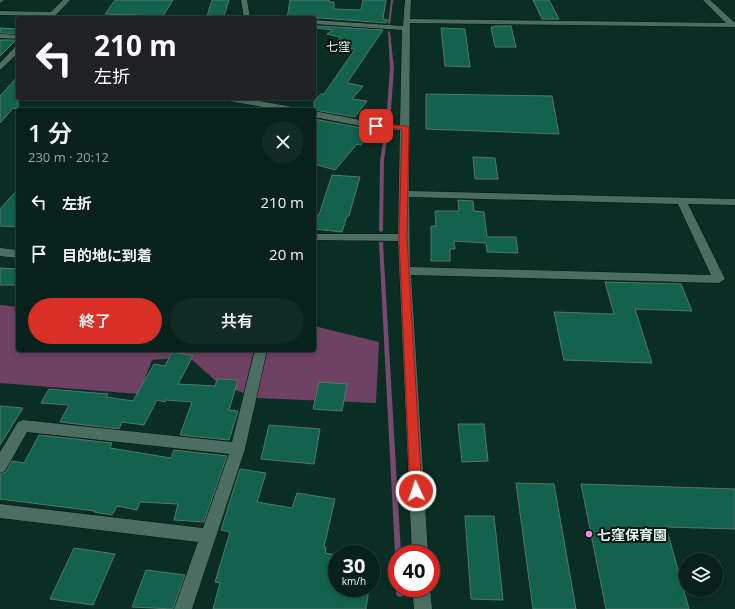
<!DOCTYPE html>
<html lang="ja">
<meta charset="utf-8">
<style>
body{margin:0;font-family:"Open Sans","Noto Sans JP",sans-serif;background:#112a24;color:#f1f3f6;height:100vh;display:flex;flex-direction:column;font-size:15px;white-space:nowrap}
*{box-sizing:border-box;margin:0}
p{font-size:13px;color:#98a4a3}
.icon{flex:none;width:22px;height:22px;fill:none;stroke:currentColor;stroke-width:2;stroke-linecap:round;stroke-linejoin:round}
.map{position:relative;flex:1;overflow:hidden}
.panel{position:absolute;left:16px;top:108px;width:300px;height:244px;display:flex;flex-direction:column;background:#08221b;border-radius:4px;box-shadow:0 2px 6px #0003,0 0 0 1px #293f3a}
.panel>*{flex:none}
.hud{position:absolute;left:16px;top:16px;width:300px;height:84px;border-radius:4px;box-shadow:0 2px 6px #0003,0 0 0 1px #293f3a;background:#202124;color:#fff;overflow:hidden}
.controls{position:absolute;left:679px;top:553px;display:grid;gap:8px}
.controls a{display:grid;place-items:center;width:44px;height:44px;border-radius:50%;background:#08221b;box-shadow:0 2px 6px #0003,0 0 0 1px #293f3a;font-size:20px}
.speed{position:absolute;left:328px;top:545px;display:flex;gap:8px;font-size:20px;font-weight:700;text-align:center}
.speed>*{display:grid;place-content:center;width:52px;height:52px;border-radius:50%;background:#08221b;box-shadow:0 2px 6px #0003,0 0 0 1px #293f3a;line-height:1}
.speed small{font-size:10px;font-weight:400}
.speed .limit{border:6px solid #d22;background:#fff;color:#111}
.pin{position:absolute;display:grid;place-items:center;width:34px;height:34px;color:#fff;margin:-17px;border-radius:8px;box-shadow:0 2px 6px #0006}
.me{position:absolute;width:44px;margin:-22px;rotate:357deg;stroke-linejoin:round;filter:drop-shadow(0 0 3px #0008)}
.turn{display:flex;align-items:center;gap:14px;height:84px;padding:0 12px;font-size:18px}
.turn .icon{width:52px;height:52px;stroke-width:2.5}
.turn b{display:block;font-size:28px;line-height:34px}
.round{display:grid;place-items:center;flex:none;width:42px;height:42px;border-radius:21px;background:#112a24}
.headline{display:flex;align-items:center;justify-content:space-between;height:68px;padding:0 12px}
h1{font-size:24px;font-weight:600;line-height:30px}
.cta{display:flex;gap:8px;margin-top:auto;padding:8px 12px}
.cta a{flex:1;height:46px;border-radius:24px;background:#d93025;color:#fff;font-size:16px;font-weight:600;line-height:46px;text-align:center}
.cta a+a{background:#112a24;color:#f1f3f6}
ul{padding:0;list-style:none}
li{display:flex;align-items:center;gap:12px;height:52px;padding:0 12px}
li div{flex:1}
li b{display:block;font-size:15px}
li em{font-style:normal}
.map>svg:first-child{display:block}
.forest{fill:#6f4163}
.lines{fill:none;stroke-linecap:round;stroke-linejoin:round}
.stream{fill:#794a6d;fill-rule:evenodd}
.building{fill:#13624e;stroke:#54776b}
.minor-casing{stroke:#00150e;stroke-width:1}
.minor{fill:#4c6e62;fill-rule:evenodd}
.route{fill:#d93025;stroke:#8d1f18}
.poi-dot{fill:#fe86e1;stroke:#05130e;stroke-width:1.5}
.labels{text-anchor:middle;dominant-baseline:central;stroke-width:4;stroke-linejoin:round;paint-order:stroke}
.far-quarter-label{font-size:12px;fill:#e1f4ed;stroke:#05130e}
.near-poi-label{font-size:14px;font-weight:bold;fill:#e1f4ed;stroke:#05130e;text-anchor:start}
</style>
<div class="map">
<svg width="735" height="609" viewBox="0 0 735 609">
<rect width="100%" height="100%" fill="#0a2e24"/>
<!-- forest -->
<path class="forest" d="M0,305L18,307V350H314V326L379,342L376,403L256,398L218,383L189,357L152,360L139,394L0,383Z"/>
<g class="lines">
<!-- stream -->
<path class="stream" d="M391,0H393L390,25L389,26L388,25Z
M388,31L390,32L394,68L390,124L388,125L386,124L390,68Z
M385,128H387L388,129L384,161L383,231L381,232L379,231L380,161Z
M379,242H383V243L401,554H397V557L396,556L395,554L379,243Z
M397,587V588H404V593L403,596L400,597L397,596L396,593Z"/>
</g>
<!-- building -->
<path class="building" d="M115,0H173L163,16L105,14Z
M212,0H229L224,16H207Z
M290,0H329V2H334V9L361,10L363,0H386L383,19L388,20L386,23L321,18H287Z
M533,0H549L559,19H542Z
M317,26L383,30L347,83L363,86L352,99L367,101L355,117L314,110V101L321,94H324L355,49L335,48L340,37L327,34L333,30L315,28Z
M494,26H511L516,47H495L491,27H494Z
M0,28L18,29V34L0,33Z
M441,28L465,29L470,67L445,66Z
M0,40H16L0,56Z
M18,76V109L13,108L0,123V96Z
M426,94L552,96L559,134L426,129Z
M314,119L372,130L361,145L357,144L335,170L314,164Z
M473,157L495,158L498,179H475Z
M332,175L360,177L349,216H347L342,232L314,229L317,215H319Z
M18,189V227L0,226V209Z
M458,200L473,201L474,211L484,212L487,237H516L518,253L487,252L486,243L454,241L455,249H450V261H431V226H436L435,211H459Z
M0,268L18,269V285H0Z
M605,282L681,284L692,311L635,309L652,363L564,360L554,312L614,314Z
M172,352L193,356L178,384L215,386L217,379L238,380L229,410L238,411L229,440L180,435L192,402L166,400L165,402L157,400L144,425L122,422L119,429L60,422L69,405L41,403L49,389L108,394L106,397L133,401L154,364L165,366Z
M319,382L347,384L342,411L313,409Z
M0,406L23,408L0,445Z
M458,424H484L488,461L462,462Z
M269,425L320,429L314,464L261,459Z
M39,435L112,443L110,448L171,458L174,450L227,456L204,522L174,520L178,504L140,502L137,510L117,506L112,515L94,512L95,511L0,499V474L6,472L12,461L24,463Z
M240,469L266,473L257,502L292,508L297,493L335,499L324,547H326L325,553L337,555V588H369L366,609H213L220,583L215,582L230,532L221,530Z
M516,483L554,484L576,609H533Z
M581,484L735,489V529L666,527L689,609H606Z
M465,516H494L503,600L471,599Z
M74,548L115,554L93,605L50,599Z
M146,570L185,575L173,609L132,607Z"/>
<g class="lines">
<defs>
<path id="minor" d="M0,0H4L0,3Z
M63,0H70L53,18H46L47,16L0,15V11L51,12Z
M241,0H247L250,18H244Z
M405,0H411L410,19L726,23L703,0H710L735,23V27L410,23L409,191L735,199V205L688,204L725,279L719,283L411,275L428,554H412L398,241L314,240V234H398L400,130L376,129L314,117V111L376,123L400,125L402,30L314,24V20L403,26ZM409,197L678,204L711,275L410,267Z
M0,34L18,35V39L0,38Z
M15,47H18V53L0,70V63Z
M225,98H242L293,107L297,110H279L229,101Z
M0,248L18,250V258L0,256Z
M255,350H267L245,449L192,609H174L198,542L0,518V504L203,528L229,454L27,432L5,471L0,473V452L18,422L23,420L232,442Z
M412,588H430L432,609H414Z"/>
</defs>
<!-- minor casing -->
<use href="#minor" class="minor-casing"/>
<!-- minor -->
<use href="#minor" class="minor"/>
</g>
<!-- route -->
<path class="route" d="M374,124L405,126L409,128L407,238L422,491L420,495L416,496L412,495L410,491L399,238L402,129L376,128L374,127Z"/>
<!-- markers -->
<circle class="poi-dot" cx="589" cy="534" r="4"/>
<g class="labels">
<!-- far-quarter labels -->
<g class="far-quarter-label">
<text x="338" y="46">七窪</text>
</g>
<!-- near-poi labels -->
<g class="near-poi-label">
<text x="597" y="534">七窪保育園</text>
</g>
</g>
</svg>
<div class="controls">
<a><svg class="icon" aria-label="layers" viewBox="0 0 24 24"><path d="M12 4l9 5-9 5-9-5zM3 14l9 5 9-5"/></svg></a>
</div>
<div class="speed"><div>30<small>km/h</small></div><div class="limit">40</div></div>
<div class="pin" style="left:376px;top:126px;background:#d93025"><svg class="icon" aria-label="arrive" viewBox="0 0 24 24"><path d="M6 21V4h12l-3 4 3 4H6"/></svg></div>
<svg class="me" style="left:416px;top:491px" viewBox="-20 -20 40 40"><circle r="17" fill="#d93025" stroke="#fff" stroke-width="3"/><path d="M0-11L8 9 0 5-8 9z" fill="#fff"/></svg>
<div class="hud">
<div class="turn"><svg class="icon" aria-label="left" viewBox="0 0 24 24"><path d="M17 20v-9H6M10 6l-5 5 5 5"/></svg><div><b>210 m</b>左折</div></div>
</div>
<section class="panel">
<div class="headline"><div><h1>1 分</h1><p>230 m · 20:12</p></div><a class="round"><svg class="icon" aria-label="close" viewBox="0 0 24 24"><path d="M6 6l12 12M18 6L6 18"/></svg></a></div>
<ul>
<li><svg class="icon" aria-label="left" viewBox="0 0 24 24"><path d="M17 20v-9H6M10 6l-5 5 5 5"/></svg><div><b>左折</b></div><em>210 m</em></li>
<li><svg class="icon" aria-label="arrive" viewBox="0 0 24 24"><path d="M6 21V4h12l-3 4 3 4H6"/></svg><div><b>目的地に到着</b></div><em>20 m</em></li>
</ul>
<div class="cta"><a>終了</a><a>共有</a></div>
</section>
</div>
